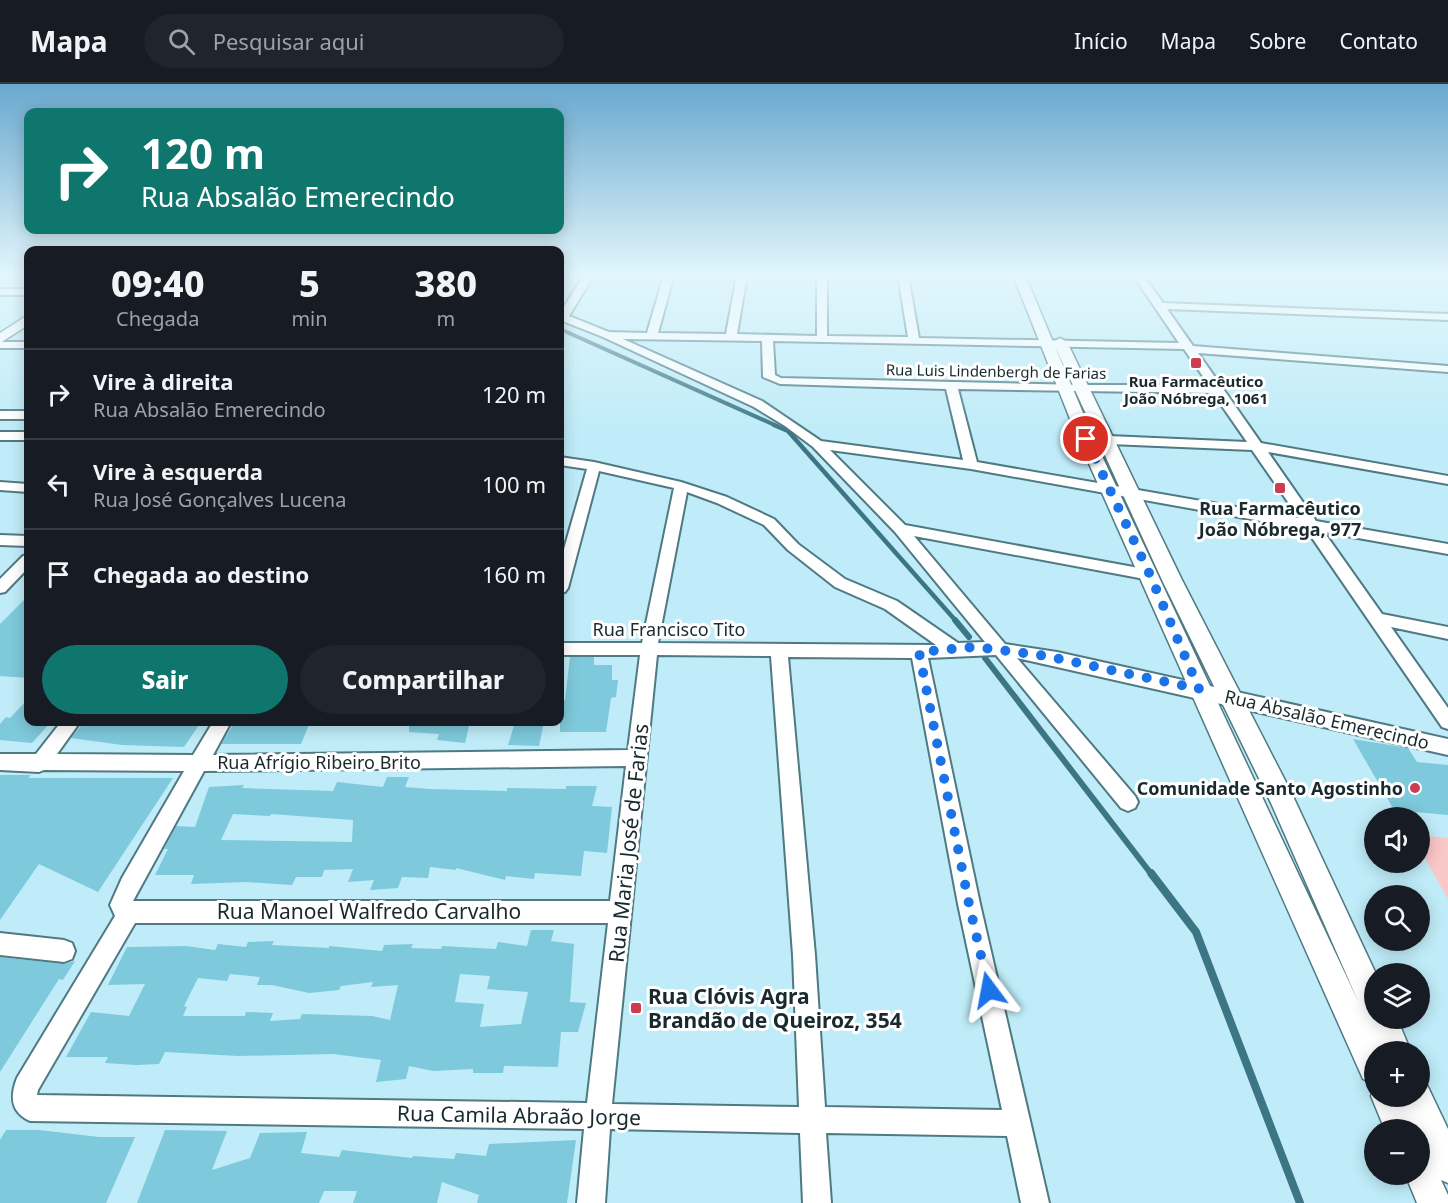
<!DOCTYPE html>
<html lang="pt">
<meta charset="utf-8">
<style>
body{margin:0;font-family:"Noto Sans",sans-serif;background:#20242c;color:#f1f3f6;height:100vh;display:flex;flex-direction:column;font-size:22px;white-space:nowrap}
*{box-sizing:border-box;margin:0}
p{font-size:20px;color:#9ea1a6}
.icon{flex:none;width:33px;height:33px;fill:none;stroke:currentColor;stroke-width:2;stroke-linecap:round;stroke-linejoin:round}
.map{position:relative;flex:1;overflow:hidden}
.drawer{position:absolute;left:24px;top:162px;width:540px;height:480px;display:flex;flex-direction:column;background:#171b24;border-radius:12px;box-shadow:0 3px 15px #0003}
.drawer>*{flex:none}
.top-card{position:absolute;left:24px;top:24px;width:540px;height:126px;border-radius:12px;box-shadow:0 3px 15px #0003;background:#0f766e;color:#fff;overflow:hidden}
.fabs{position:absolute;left:1364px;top:723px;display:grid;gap:12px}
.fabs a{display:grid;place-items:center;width:66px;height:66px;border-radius:50%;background:#171b24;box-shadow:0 3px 15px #0003;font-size:30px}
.pin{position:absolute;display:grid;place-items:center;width:51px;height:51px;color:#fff;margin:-26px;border:3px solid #fff;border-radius:50%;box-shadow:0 2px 6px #0007}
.me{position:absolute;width:66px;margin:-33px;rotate:347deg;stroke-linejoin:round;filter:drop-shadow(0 0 4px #0008)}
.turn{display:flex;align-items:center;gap:21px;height:126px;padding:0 18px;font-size:27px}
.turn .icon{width:78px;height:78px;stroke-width:2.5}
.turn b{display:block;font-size:42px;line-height:51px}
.eta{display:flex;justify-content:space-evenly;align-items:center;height:102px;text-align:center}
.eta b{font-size:36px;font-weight:800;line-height:42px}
.action{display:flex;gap:12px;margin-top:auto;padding:12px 18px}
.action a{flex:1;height:69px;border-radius:36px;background:#0f766e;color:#fff;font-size:24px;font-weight:800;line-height:69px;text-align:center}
.action a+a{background:#20242c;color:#f1f3f6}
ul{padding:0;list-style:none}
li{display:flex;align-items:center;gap:18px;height:90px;padding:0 18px;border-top:2px solid #363941}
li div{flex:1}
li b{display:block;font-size:22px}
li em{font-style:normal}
header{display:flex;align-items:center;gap:36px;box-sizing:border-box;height:84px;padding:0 30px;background:#171b24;border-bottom:2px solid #363941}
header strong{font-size:28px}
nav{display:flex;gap:33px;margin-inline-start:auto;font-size:21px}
.search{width:420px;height:54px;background:#20242c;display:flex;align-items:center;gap:15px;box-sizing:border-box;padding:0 21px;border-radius:33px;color:#9ea1a6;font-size:22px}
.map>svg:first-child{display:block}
.green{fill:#fac7c8}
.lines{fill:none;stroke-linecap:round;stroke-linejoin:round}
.stream-far3{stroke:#3c7684;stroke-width:4}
.stream-far2{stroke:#3c7684;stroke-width:4.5}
.stream-far1{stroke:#3c7684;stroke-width:6}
.stream{stroke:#3c7684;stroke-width:8}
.building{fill:#7ec9db;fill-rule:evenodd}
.minor-casing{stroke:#4f7983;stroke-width:4}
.tertiary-casing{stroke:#4f7983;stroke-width:3}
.minor{fill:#fff;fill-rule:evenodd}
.tertiary{fill:#fff;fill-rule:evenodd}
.route{stroke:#1a73e8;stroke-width:10;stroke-dasharray:0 18}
.poi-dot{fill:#cd3d51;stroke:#fff;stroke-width:2}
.labels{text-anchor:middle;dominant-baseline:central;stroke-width:6;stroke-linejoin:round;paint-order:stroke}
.far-street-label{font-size:15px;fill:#192a2f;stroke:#fff}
.far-poi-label{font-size:15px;font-weight:bold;fill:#192a2f;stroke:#fff}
.poi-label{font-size:18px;font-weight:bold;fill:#192a2f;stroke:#fff}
.street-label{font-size:18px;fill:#192a2f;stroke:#fff}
.near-street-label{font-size:21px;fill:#192a2f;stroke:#fff}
.near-poi-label{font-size:21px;font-weight:bold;fill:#192a2f;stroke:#fff;text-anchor:start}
</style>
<header>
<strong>Mapa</strong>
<div class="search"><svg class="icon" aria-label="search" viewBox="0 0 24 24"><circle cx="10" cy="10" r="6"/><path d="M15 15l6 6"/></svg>Pesquisar aqui</div>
<nav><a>Início</a><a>Mapa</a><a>Sobre</a><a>Contato</a></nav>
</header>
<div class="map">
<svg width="1448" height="1119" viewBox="0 0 1448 1119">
<rect width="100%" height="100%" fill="#bfecf8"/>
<!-- green -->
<path class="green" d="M1419,751L1448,754V815L1419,764Z"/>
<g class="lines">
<!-- stream-far3 -->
<path class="stream-far3" d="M560,245L777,342"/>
<!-- stream-far2 -->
<path class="stream-far2" d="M774,341L788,347L956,537"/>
<!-- stream-far1 -->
<path class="stream-far1" d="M955,536L969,553
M985,574L1152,791"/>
<!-- stream -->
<path class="stream" d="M1151,789L1196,848L1300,1119"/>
</g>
<!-- building -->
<path class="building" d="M28,512V594L0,592V540Z
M570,573H594V581H612V596H618L616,613L611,614L606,648H560V616H565Z
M28,615V638H51L32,659L0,656V640L6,633L10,634Z
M84,638H201L184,663L122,661L71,654Z
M235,638H310L301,660H221Z
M409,638H470L465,659L437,656L439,650L409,648Z
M515,638H544L539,662L508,661Z
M1353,655L1408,664L1417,678L1448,681V731L1394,726Z
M0,691H31L28,694H173L98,808L39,780L0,836Z
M387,693H409L405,703L430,705L507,707V704L566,705V702H597L592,722L612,723L607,769L584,767L581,792L535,789L534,795L506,792L505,796L456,784V786L430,783L428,794L402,793L398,804L370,806L374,796L348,798L353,785L324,786L322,793H296L292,801L246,798L191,800L194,791H155L168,765H164L176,742L195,743L209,703L244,701L242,704L333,707L337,698L383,703ZM233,730L270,732L271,730L353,736L352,758L221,756Z
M531,846H554L551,857L574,860L570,918L586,919L578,948H561L558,983L504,982L503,989H473V985L433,987L409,982L406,995L376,998L381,976L333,970L238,972L165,968L159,980L136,981L105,979L108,973H66L91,928L129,932L145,900L108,901L127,863L186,862L215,866L218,860L246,863L248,858L274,857L272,861L329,864V862L382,867L384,861L413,860L411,864L441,865L442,862L496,865L498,858L527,862ZM230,890L260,893L257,901H272L309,909L339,906L341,902L373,898L371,903L398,901L390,936L372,932L302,930L300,935L270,937L273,929L246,928L245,932H183L187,923L184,922L198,894L227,897ZM460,890L490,892L487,905L528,908L521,940L480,943L484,920L455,918Z
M0,873L64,880L75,877L63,896L59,895L0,988Z
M6,1046H39L99,1053H135L106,1119H0V1056Z
M165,1046L227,1047L212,1086L250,1074L260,1049L307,1048L301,1069L339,1073L342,1066L412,1074L413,1072L454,1075L456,1069L486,1072L489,1060L576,1056L567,1119H477L479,1111L442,1098L437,1119H353L357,1107H324L319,1119H137Z"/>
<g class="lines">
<defs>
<path id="minor" d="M584,191H594L569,232L609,248L647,249L664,191H674L658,249L726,250L737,191H747L737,250L817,252V191H827V252L908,253L898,191H908L919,254L1179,259L1133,191H1143L1163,219L1448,230V236L1167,225L1193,262L1448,282V288L1198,269L1261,359L1448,392V400L1268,368L1316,437L1448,460V470L1324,448L1382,530L1448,543V555L1391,543L1448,624V645L1442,643L1306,445L971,385L830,366L905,441L1150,486L1158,491L1150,496L914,452L1005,560L1057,568L1448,655V671L1017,574L1135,712L1138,718L1135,724L1128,727L1121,724L996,571L928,574L980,820L1049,1119H1021L1007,1052L826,1049L831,1119H803L800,1049L610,1045L605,1119H577L584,1045L30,1037C10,1028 10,1012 17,994L115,832L110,821L122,794L184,687L44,686L39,688L0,686V670H36L61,638H80L57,670L193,671L213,638H231L213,671L628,666L640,571H560V559H642L674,404L599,387L568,504L565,508L560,509V479L587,385L560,381V373L594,378L681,398L727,413L774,435L798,460L845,495L897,517L958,559L985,558L895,448L813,363L785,342L754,323L603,253L560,236V229ZM623,255L762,257L763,293L780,300L946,305L963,376L821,357L762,317ZM773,257L1184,265L1209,301H1083L781,294L775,291ZM958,305L1213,309L1247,358L1086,351L1080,355L1086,359L1252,366L1299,434L977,378ZM687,408L717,419L764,441L788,466L835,503L885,525L936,561L658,559ZM657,571L771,572L793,871L799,1023L612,1020ZM788,573L912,574L958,820L1002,1026L825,1023L815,871ZM626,682L610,817H133L204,687ZM135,839H608L587,1019L37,1011L38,1006Z
M0,205H28V211H0Z
M0,258H28V264H0Z
M0,327H28V335H0Z
M0,348H28V356H0Z
M0,398L28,400V408L0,406Z
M0,451L28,452V462L0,461Z
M28,471V484L5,508L0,509V495L23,472Z
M0,849L64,856L72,859L75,867L72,875L64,878L0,871Z"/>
<path id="tertiary" d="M1013,191H1025L1053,258L1060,254L1067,258L1182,496L1291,708L1376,890H1374V934H1397L1411,968H1374V1000L1363,995L1078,355ZM1054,260L1162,496L1271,719L1358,917L1094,355Z
M28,231V241L0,259V249Z
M1419,997L1427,1001L1448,1045V1099L1441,1096L1448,1111V1119H1417L1405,1090H1419V1067L1425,1070L1419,1055V1046H1385L1371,1012L1374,1005V1012H1419Z"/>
</defs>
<!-- minor casing -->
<use href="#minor" class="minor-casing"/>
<!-- tertiary casing -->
<use href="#tertiary" class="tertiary-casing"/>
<!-- minor -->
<use href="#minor" class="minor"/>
<!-- tertiary -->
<use href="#tertiary" class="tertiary"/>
</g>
<!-- sky -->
<linearGradient id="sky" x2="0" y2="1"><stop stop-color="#69a8ce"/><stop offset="0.55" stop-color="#e2f6fc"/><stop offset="1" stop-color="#e2f6fc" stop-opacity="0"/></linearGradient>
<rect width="1448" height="348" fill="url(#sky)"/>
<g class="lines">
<!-- route -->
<path class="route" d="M989,906L969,820L919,568L974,563L1000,566L1046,572L1199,605L1150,491L1086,355"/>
</g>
<!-- markers -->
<g class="poi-dot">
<rect x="1190" y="273" width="12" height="12" rx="3"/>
<rect x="1274" y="398" width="12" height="12" rx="3"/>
<circle cx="1415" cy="704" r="6"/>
<rect x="630" y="918" width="12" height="12" rx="3"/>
</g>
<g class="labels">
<!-- far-street labels -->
<g class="far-street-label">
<text transform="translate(996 287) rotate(1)">Rua Luis Lindenbergh de Farias</text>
</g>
<!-- far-poi labels -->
<g class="far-poi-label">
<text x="1196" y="297">Rua Farmacêutico<tspan x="1196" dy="17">João Nóbrega, 1061</tspan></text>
</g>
<!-- poi labels -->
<g class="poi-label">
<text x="1280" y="424">Rua Farmacêutico<tspan x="1280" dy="21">João Nóbrega, 977</tspan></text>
<text x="1403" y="704" text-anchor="end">Comunidade Santo Agostinho</text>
</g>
<!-- street labels -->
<g class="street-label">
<text x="669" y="545">Rua Francisco Tito</text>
<text transform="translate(1327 635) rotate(13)">Rua Absalão Emerecindo</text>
<text x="319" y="678">Rua Afrígio Ribeiro Brito</text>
</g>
<!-- near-street labels -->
<g class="near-street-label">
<text transform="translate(628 759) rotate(-84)">Rua Maria José de Farias</text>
<text x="369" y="827">Rua Manoel Walfredo Carvalho</text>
<text transform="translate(519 1031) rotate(1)">Rua Camila Abraão Jorge</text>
</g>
<!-- near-poi labels -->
<g class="near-poi-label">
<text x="648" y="912">Rua Clóvis Agra<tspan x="648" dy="24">Brandão de Queiroz, 354</tspan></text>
</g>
</g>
</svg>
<div class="fabs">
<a><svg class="icon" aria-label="sound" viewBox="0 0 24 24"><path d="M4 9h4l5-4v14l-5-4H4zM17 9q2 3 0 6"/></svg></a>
<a><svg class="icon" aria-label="search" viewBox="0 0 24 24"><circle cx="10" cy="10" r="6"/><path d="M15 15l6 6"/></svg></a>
<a><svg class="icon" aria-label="layers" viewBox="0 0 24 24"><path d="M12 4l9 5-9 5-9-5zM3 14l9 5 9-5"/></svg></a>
<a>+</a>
<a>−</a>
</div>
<div class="pin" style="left:1086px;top:355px;background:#d93025"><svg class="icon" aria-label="arrive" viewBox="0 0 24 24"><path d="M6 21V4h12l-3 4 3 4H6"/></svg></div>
<svg class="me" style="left:989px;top:906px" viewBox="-20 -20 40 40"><path d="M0-17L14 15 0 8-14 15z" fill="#1a73e8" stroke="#fff" stroke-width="4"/></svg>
<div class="top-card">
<div class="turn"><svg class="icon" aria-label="right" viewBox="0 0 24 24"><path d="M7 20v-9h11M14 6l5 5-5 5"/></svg><div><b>120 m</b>Rua Absalão Emerecindo</div></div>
</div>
<section class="drawer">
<div class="eta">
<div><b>09:40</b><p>Chegada</p></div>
<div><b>5</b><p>min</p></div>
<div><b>380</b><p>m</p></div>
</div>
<ul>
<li><svg class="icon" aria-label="right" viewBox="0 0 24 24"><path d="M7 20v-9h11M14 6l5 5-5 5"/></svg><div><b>Vire à direita</b><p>Rua Absalão Emerecindo</p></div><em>120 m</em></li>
<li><svg class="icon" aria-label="left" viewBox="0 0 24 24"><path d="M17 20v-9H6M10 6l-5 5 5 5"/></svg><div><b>Vire à esquerda</b><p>Rua José Gonçalves Lucena</p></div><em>100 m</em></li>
<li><svg class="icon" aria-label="arrive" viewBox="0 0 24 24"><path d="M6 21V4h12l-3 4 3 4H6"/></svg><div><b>Chegada ao destino</b></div><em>160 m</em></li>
</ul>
<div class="action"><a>Sair</a><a>Compartilhar</a></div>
</section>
</div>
